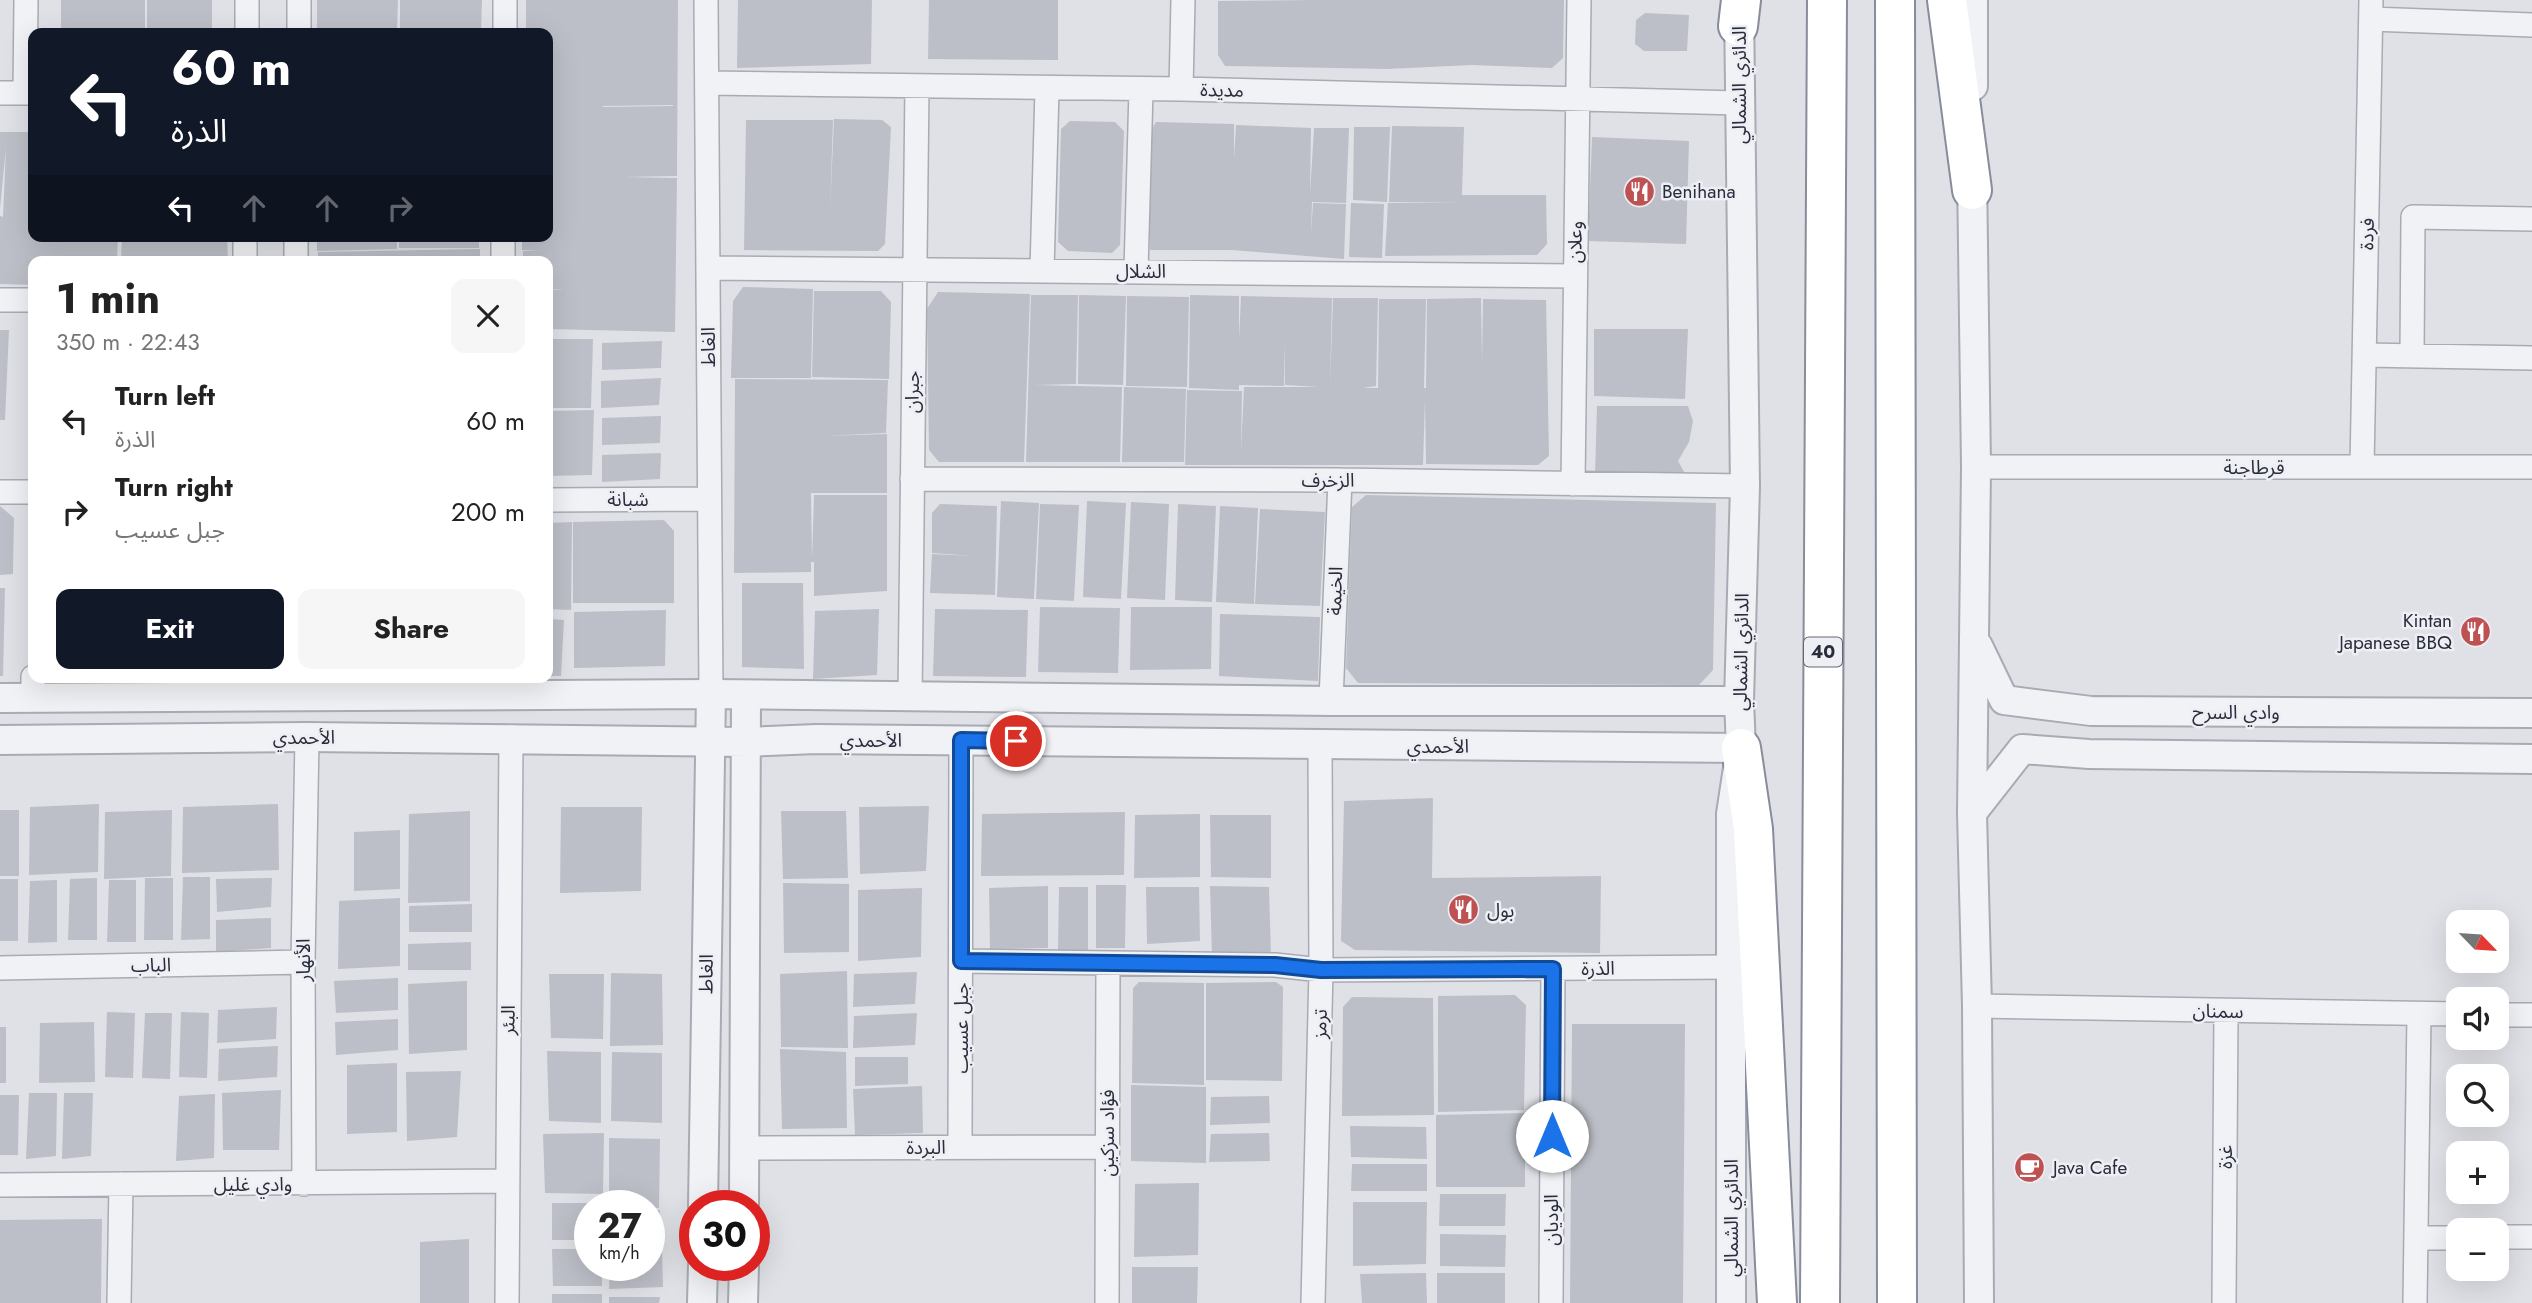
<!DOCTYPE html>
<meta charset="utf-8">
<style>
body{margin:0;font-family:Jost,"Noto Sans Arabic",sans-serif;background:#f6f6f6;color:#222;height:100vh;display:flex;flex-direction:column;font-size:26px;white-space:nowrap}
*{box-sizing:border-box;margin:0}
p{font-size:23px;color:#767676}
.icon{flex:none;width:38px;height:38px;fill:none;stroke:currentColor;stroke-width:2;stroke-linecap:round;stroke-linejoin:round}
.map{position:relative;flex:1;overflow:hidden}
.details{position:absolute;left:28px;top:256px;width:525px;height:427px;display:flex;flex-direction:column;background:#fff;border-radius:14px;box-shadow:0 7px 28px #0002}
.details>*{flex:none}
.banner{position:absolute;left:28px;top:28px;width:525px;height:214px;border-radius:14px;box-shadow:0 7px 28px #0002;background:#111827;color:#fff;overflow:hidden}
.needle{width:46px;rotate:115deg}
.tools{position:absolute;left:2446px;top:910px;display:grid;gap:14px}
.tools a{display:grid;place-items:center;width:63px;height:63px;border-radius:14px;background:#fff;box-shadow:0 7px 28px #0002;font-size:35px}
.speed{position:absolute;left:574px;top:1190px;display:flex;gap:14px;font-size:35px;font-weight:700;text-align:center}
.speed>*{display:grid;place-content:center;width:91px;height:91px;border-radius:50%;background:#fff;box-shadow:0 7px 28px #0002;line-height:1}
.speed small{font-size:18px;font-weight:400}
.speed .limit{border:10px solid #d22;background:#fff;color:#111}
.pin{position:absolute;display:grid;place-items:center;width:60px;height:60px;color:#fff;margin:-30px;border:4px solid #fff;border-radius:50%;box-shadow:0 2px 7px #0007}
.me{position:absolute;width:77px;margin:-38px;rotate:0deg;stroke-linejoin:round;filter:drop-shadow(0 0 5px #0008)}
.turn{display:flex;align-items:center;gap:24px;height:147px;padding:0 28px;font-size:32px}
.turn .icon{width:91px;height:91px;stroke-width:2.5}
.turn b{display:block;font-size:49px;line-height:60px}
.lanes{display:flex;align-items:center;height:66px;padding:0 28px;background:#0003;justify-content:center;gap:35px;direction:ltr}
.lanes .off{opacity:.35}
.round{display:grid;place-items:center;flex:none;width:74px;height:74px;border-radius:14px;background:#f6f6f6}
.head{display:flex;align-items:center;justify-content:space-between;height:119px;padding:0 28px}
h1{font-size:42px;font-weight:700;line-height:52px}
.action{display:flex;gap:14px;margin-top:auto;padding:14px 28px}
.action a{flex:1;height:80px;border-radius:14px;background:#111827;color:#fff;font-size:28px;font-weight:700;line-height:80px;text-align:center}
.action a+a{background:#f6f6f6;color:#222}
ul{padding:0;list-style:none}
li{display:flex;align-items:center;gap:21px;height:91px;padding:0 28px}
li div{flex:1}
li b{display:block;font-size:26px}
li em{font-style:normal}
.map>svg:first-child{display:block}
.building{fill:#bdbfc8;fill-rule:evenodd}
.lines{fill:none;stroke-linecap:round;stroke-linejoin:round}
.minor-casing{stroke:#a8abb3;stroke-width:26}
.tertiary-casing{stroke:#a8abb3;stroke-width:32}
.motorway-casing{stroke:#888c9b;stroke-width:42}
.minor{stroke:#f1f2f5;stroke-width:23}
.tertiary{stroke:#f1f2f5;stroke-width:28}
.motorway{stroke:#fff;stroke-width:38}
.route-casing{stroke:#114b97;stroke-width:18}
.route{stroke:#1a73e8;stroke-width:12}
.labels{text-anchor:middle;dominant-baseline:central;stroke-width:5;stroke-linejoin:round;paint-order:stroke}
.shield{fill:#eeeff4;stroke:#646772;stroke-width:2}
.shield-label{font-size:18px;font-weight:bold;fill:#292d3b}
.street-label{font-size:19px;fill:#292d3b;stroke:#eeeff4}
.poi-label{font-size:19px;fill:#292d3b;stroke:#eeeff4;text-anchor:start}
</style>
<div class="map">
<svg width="2532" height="1303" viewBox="0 0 2532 1303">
<rect width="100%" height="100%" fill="#dfe1e6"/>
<!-- building -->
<path class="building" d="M61,0H145V33H61Z
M147,0H212V33H147Z
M317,0H398L397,30L317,31Z
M400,0H482L481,33H400Z
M526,0H678L677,176L623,177L677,178L675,332L548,329V290L564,289H548V261H523V251L540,250H522V236H548V33H526ZM673,105V106L603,107V106Z
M738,0H872L871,64L737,68Z
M929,0H1058V60L928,59Z
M1311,0H1564L1563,58L1552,68L1472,65L1387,69L1225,66L1218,55V1Z
M1645,13L1689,15L1687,51H1644L1635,44L1636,20Z
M834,119L882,120L891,127L885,244L878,251L744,250L746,120H833L830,212Z
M1070,121L1115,122L1124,131L1120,245L1112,253L1068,251L1058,242L1061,129Z
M1156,122L1234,124V159L1236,125L1311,128L1310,194L1314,128H1349L1346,203L1312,202L1311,233L1313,203L1346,204L1344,259L1232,250H1150L1148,135Z
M1392,126L1464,127L1462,195H1546L1547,244L1537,255L1385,256L1388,203H1463L1389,202Z
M1354,127H1390L1387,202L1353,200Z
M0,132H33V236H118L117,261H33V285L0,284V216L3,217L6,148L0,208Z
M1592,137L1689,141L1686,244L1588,241Z
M1351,203L1384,204L1382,258L1349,257Z
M122,236H227L228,261H121Z
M317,236H397V249L317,251Z
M399,236H479V248H399Z
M480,249V261H318V252Z
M743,287L813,289L811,378H731L733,301Z
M814,291H881L891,302L889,379L812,377Z
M938,292L1030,294L1024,462H939L929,450L927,309Z
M1031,295H1078L1076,384L1034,385L1122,387L1120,462H1026Z
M1079,295L1126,296L1123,385L1078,384Z
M1190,295L1239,296V340L1241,296L1332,298L1330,387L1333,298H1378L1376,386L1363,388H1378L1379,299H1426L1424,388H1426L1427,299L1481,298L1482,362L1483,299L1546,300L1549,456L1538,465L1426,464L1425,400L1423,465H1185L1187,390L1242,391L1241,451L1244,387H1319L1285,385V341L1284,386L1239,385V390L1189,388Z
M1127,296L1189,297L1187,387L1126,386Z
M1594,329H1688L1685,399L1594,396Z
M0,330H9L5,420H0Z
M548,339H593L591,408H548Z
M662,341L661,368L602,370V343Z
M661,378L659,405L601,408V381Z
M735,379L888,380L886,433L824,436L887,434V493H811L812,559L814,495H887V591L814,596V562H811V572L734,573Z
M1124,387L1186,389L1184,462H1122Z
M1597,406H1688L1693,421L1689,442L1678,461L1686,475L1595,474Z
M594,410L592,475L548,476V411Z
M661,416L660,443L602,445V418Z
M661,453L660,479L602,482V455Z
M1366,495L1716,503L1713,670L1699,685L1358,683L1346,668L1352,507Z
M1001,501L1039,503L1034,599L997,597Z
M1087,501L1126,503L1121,599L1083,597Z
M1131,502L1169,504L1165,600L1127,598Z
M940,504L997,506L995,595L930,593L932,554L974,556L932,553V513Z
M1040,504L1079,505L1074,601L1036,599Z
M1178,504L1216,506L1212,602L1175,600Z
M0,506L14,518L13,574L0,575Z
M1220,506L1258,508L1254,604L1216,602Z
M1260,509L1325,512L1320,606L1255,604Z
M664,520L674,531V603H573V522Z
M572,522L571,610L548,609V523Z
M742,583H803L804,669L742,667Z
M0,588H5L3,676H0Z
M1040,607L1120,608L1118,673L1038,672Z
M1131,607H1212L1211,669L1130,670Z
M879,609L877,675L813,679L815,611Z
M935,609L1028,610L1026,677L933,676Z
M666,610L665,666L574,668V612Z
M1220,614L1320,617L1318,681L1219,676Z
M548,619L564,620L561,676H548Z
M1433,798L1432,878L1601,876L1600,953L1355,950L1341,941L1344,801Z
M99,804L98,872L29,875L30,807Z
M278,804L279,870L182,873L183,807Z
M929,806L926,871L860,874L859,807Z
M561,807H642L641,891L560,893Z
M0,810H19V876H0Z
M172,810L171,876L104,879L105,812Z
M470,811V901L408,903L409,814Z
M781,811H846L848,878L783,879Z
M1125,812L1124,875L981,876L982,814Z
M1200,814V877L1134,878L1135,815Z
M1210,815H1271V878L1211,877Z
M400,830V889L354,891V832Z
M183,877H210V939L181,940Z
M97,878V940H68L70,879Z
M145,878H173V940H144Z
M272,878L271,907L217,912L216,879Z
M0,879H18V941H0Z
M57,880V942L28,943L30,881Z
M109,880H136V942H107Z
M783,883L849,884V952L784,953Z
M1096,885H1126L1125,948H1096Z
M1048,886V948L990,949L989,888Z
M1210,886L1269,887L1271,957L1212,958Z
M1059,887H1088V950H1058Z
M1146,887H1199L1200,941L1147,944Z
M922,888L921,957L858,961V890Z
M400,898V966L338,969L339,901Z
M472,904V932H409V906Z
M271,918V948L216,952V920Z
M471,942V970H408V944Z
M847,971L848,1048L781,1047L780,974Z
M917,972L915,1004L853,1007L854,974Z
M611,973L662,974L663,1045L610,1046Z
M549,974H604L603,1039L551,1038Z
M398,978V1010L336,1013L334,981Z
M467,981V1050L409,1054L408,984Z
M1139,982L1204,983V1085L1132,1083L1133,988Z
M1276,982L1283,987L1282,1081L1206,1080V983Z
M1515,995L1526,1005L1524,1110L1438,1112V996Z
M1352,997L1433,998L1434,1115L1342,1116L1343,1007Z
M277,1007L276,1039L217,1043L218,1010Z
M107,1012L135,1013L133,1078L105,1077Z
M181,1012L209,1013L207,1078L179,1077Z
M145,1013H172L170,1079L142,1078Z
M917,1013L915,1045L853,1048L854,1016Z
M398,1019V1050L336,1055L335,1022Z
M94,1022L95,1082L39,1083L40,1023Z
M1572,1024H1685L1683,1303H1570Z
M0,1027H6V1083H0Z
M278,1046L277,1077L218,1081L219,1049Z
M780,1049L846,1052L847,1128L782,1129Z
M547,1051L601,1052V1123L549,1121Z
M612,1052L662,1053V1123L611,1121Z
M855,1057H908V1084L855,1086Z
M397,1063V1132L347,1134V1065Z
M461,1071L457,1137L407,1141L406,1072Z
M1131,1085L1206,1087V1163L1131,1161Z
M922,1086L923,1133L855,1135L853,1089Z
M281,1090L279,1150H223L222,1093Z
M29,1093H57L56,1156L26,1159Z
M64,1093H93L91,1156L62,1159Z
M215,1094L214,1158L176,1161L179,1096Z
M0,1095H19L18,1155H0Z
M1269,1096L1270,1123L1210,1125L1211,1097Z
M1525,1113V1187H1436V1115Z
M1350,1126L1426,1127L1427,1159L1351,1157Z
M604,1133L603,1194L545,1193L543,1134Z
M1269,1133L1270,1161L1209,1162L1211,1134Z
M609,1138L660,1139L659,1208L609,1206Z
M2025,1156H2035V1179H2025Z
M1352,1164H1427V1191H1351Z
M1199,1183L1198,1255L1134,1257L1135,1184Z
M1440,1194H1506L1505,1226H1439Z
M1353,1202H1427L1426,1264L1353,1266Z
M552,1203H602V1206H590V1240H552Z
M649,1210H660L659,1239H649Z
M102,1219L101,1303H0V1220Z
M1440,1234L1506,1235L1505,1267L1440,1266Z
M469,1239V1303H420V1242Z
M552,1249H590V1265H602V1286H553Z
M649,1250H662L663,1287L609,1289L610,1265H649Z
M1132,1267H1198L1197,1303H1132Z
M1426,1273L1427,1303H1362L1360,1274Z
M1437,1273H1505V1303H1437Z
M552,1294H602V1303H552Z
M609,1297H660L659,1303H609Z"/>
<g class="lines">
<defs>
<path id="minor" d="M706,0L711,694
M2371,19L2532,25
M247,33V0
M299,33V0
M505,33V0
M707,83L1181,89L1738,103
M1181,89L1183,0
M0,93H33
M25,93L26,0
M245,261V236
M296,261V236
M503,261V236
M708,268L1575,276
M1042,271L1047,89
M1136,271L1141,90
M0,300H33
M2365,355L2532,358
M2412,356L2413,217L2532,219
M1976,467H2532
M2362,467L2371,0
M912,479L1340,480L1745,486
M1573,484L1579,0
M0,492H33
M548,500L708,499
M33,697V677
M910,697L917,86
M1331,701L1340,480
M961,961L1275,965L1321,970L1732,967
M0,968L303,962
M1977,1006L2459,1014
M2497,1015H2532
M960,1147L961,740
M744,1148L1107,1147
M304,1184L303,962L307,737
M0,1185L506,1181
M2497,1237H2532
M2416,1238H2459
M119,1303L121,1184
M507,1303L511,737
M1107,1303L1108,964
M1313,1303L1321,970L1320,745
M1551,1303L1553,969
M2224,1303L2226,1011
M2415,1303L2419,1014"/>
<path id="tertiary" d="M1973,86V0
M1972,172L1976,467L1972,813L1977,1006L1979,1303
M1978,646L2004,700L2091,711L2532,713
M0,698L711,694L1331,701H1739
M0,740L307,737L746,742L816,739L1741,748
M1972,813L2022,749L2089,754L2532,759
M703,1206L711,694
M744,1206L746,696
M702,1303L703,1265
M743,1303L744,1265
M1731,1303V814L1741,748L1739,701L1745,486L1739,6"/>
<path id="motorway" d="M1895,0L1897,1303
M1947,0L1972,190
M1738,26L1741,0
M1741,748L1753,829L1777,1303
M1820,1303L1827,0"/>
</defs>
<!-- minor casing -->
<use href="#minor" class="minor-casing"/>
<!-- tertiary casing -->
<use href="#tertiary" class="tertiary-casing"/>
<!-- motorway casing -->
<use href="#motorway" class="motorway-casing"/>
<!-- minor -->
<use href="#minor" class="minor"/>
<!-- tertiary -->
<use href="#tertiary" class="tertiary"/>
<!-- motorway -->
<use href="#motorway" class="motorway"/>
</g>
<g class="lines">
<defs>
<path id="route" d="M1016,741L961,740V961L1275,965L1321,970L1553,969L1552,1136"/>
</defs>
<!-- route casing -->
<use href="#route" class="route-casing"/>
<!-- route -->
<use href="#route" class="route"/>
</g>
<!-- icons -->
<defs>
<symbol id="restaurant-disc" viewBox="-11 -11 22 22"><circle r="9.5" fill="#be5151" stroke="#eeeff4"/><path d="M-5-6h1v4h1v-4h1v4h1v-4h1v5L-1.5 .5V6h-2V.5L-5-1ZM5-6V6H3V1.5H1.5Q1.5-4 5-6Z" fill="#fff"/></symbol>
<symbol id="cafe-disc" viewBox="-11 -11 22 22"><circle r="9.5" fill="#be5151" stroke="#eeeff4"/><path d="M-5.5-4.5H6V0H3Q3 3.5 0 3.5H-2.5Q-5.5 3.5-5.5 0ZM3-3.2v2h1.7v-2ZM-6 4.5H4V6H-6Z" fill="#fff"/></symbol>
</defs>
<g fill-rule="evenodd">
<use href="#restaurant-disc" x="1622" y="174" width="35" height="35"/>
<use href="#restaurant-disc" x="2458" y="614" width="35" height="35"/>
<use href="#restaurant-disc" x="1446" y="892" width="35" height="35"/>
<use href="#cafe-disc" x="2012" y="1150" width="35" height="35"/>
</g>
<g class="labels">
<!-- shield labels -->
<rect class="shield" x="1804" y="637.5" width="38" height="29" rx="5"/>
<g class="shield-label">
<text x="1823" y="652">40</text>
</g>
<!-- street labels -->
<g class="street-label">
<text transform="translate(1739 85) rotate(-90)">الدائري الشمالي</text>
<text transform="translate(1222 90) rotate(1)">مديدة</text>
<text transform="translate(2367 234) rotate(-89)">فردة</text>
<text transform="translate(1575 242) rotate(-89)">وعلان</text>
<text x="1141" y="271">الشلال</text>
<text transform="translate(708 347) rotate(-90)">الغاط</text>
<text transform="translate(912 392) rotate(-90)">جبران</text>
<text x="2254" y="467">قرطاجنة</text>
<text x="1328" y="480">الزخرف</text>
<text x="628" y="499">شبانة</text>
<text transform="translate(1335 591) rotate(-88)">الخيمة</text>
<text transform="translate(1741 652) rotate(-89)">الدائري الشمالي</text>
<text x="2236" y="712">وادي السرح</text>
<text x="304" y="737">الأحمدي</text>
<text x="871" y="740">الأحمدي</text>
<text x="1438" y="746">الأحمدي</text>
<text transform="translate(303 960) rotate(-90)">الأنهار</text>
<text transform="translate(151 965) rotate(-1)">الباب</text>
<text x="1598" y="968">الذرة</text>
<text transform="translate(706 974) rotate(-89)">الغاط</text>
<text transform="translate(2218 1011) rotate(1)">سمنان</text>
<text transform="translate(508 1020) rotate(-89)">البئر</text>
<text transform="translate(1320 1024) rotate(-89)">ترمز</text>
<text transform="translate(961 1028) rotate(-90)">جبل عسيب</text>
<text transform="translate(1107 1133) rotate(-90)">فؤاد سزكين</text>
<text x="926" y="1147">البردة</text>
<text transform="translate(2225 1157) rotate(-90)">غزة</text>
<text x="253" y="1184">وادي غليل</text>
<text transform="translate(1731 1218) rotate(-90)">الدائري الشمالي</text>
<text transform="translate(1551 1220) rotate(-90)">الوديان</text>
</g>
<!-- poi labels -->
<g class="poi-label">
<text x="1662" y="191">Benihana</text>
<text x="2452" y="620" text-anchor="end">Kintan<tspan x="2452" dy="22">Japanese BBQ</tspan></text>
<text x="1487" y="910">بول</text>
<text x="2053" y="1167">Java Cafe</text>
</g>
</g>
</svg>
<div class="tools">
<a><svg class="needle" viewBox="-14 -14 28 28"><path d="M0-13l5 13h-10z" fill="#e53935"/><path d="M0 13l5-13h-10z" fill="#767676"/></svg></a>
<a><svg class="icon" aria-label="sound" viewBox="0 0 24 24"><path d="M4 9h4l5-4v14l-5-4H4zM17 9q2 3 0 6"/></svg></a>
<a><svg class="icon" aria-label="search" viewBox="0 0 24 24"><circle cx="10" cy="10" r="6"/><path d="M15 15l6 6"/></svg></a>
<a>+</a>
<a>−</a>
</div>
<div class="speed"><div>27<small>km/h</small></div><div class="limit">30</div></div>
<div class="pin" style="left:1016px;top:741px;background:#d93025"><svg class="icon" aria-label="arrive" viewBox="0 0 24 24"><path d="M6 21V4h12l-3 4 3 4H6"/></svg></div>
<svg class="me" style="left:1552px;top:1136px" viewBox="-20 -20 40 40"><circle r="19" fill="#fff"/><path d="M0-13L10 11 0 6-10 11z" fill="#1a73e8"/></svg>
<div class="banner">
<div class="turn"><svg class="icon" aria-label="left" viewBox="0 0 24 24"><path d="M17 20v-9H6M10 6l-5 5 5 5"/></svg><div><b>60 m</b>الذرة</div></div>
<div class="lanes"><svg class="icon" aria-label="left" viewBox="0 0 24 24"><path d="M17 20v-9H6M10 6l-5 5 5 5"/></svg><svg class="icon off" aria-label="ahead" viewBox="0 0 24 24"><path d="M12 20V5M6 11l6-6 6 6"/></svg><svg class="icon off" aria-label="ahead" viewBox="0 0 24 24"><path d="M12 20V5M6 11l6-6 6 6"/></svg><svg class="icon off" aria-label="right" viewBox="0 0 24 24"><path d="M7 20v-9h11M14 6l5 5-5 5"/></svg></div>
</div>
<section class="details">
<div class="head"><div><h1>1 min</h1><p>350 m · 22:43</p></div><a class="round"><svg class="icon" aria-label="close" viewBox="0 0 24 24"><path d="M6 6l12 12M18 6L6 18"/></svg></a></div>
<ul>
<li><svg class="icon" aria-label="left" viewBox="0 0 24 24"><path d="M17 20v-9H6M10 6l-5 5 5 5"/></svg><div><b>Turn left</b><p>الذرة</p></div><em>60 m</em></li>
<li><svg class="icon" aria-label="right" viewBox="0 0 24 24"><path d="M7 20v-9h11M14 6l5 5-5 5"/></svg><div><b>Turn right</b><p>جبل عسيب</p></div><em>200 m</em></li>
</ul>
<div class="action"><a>Exit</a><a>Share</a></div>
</section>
</div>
